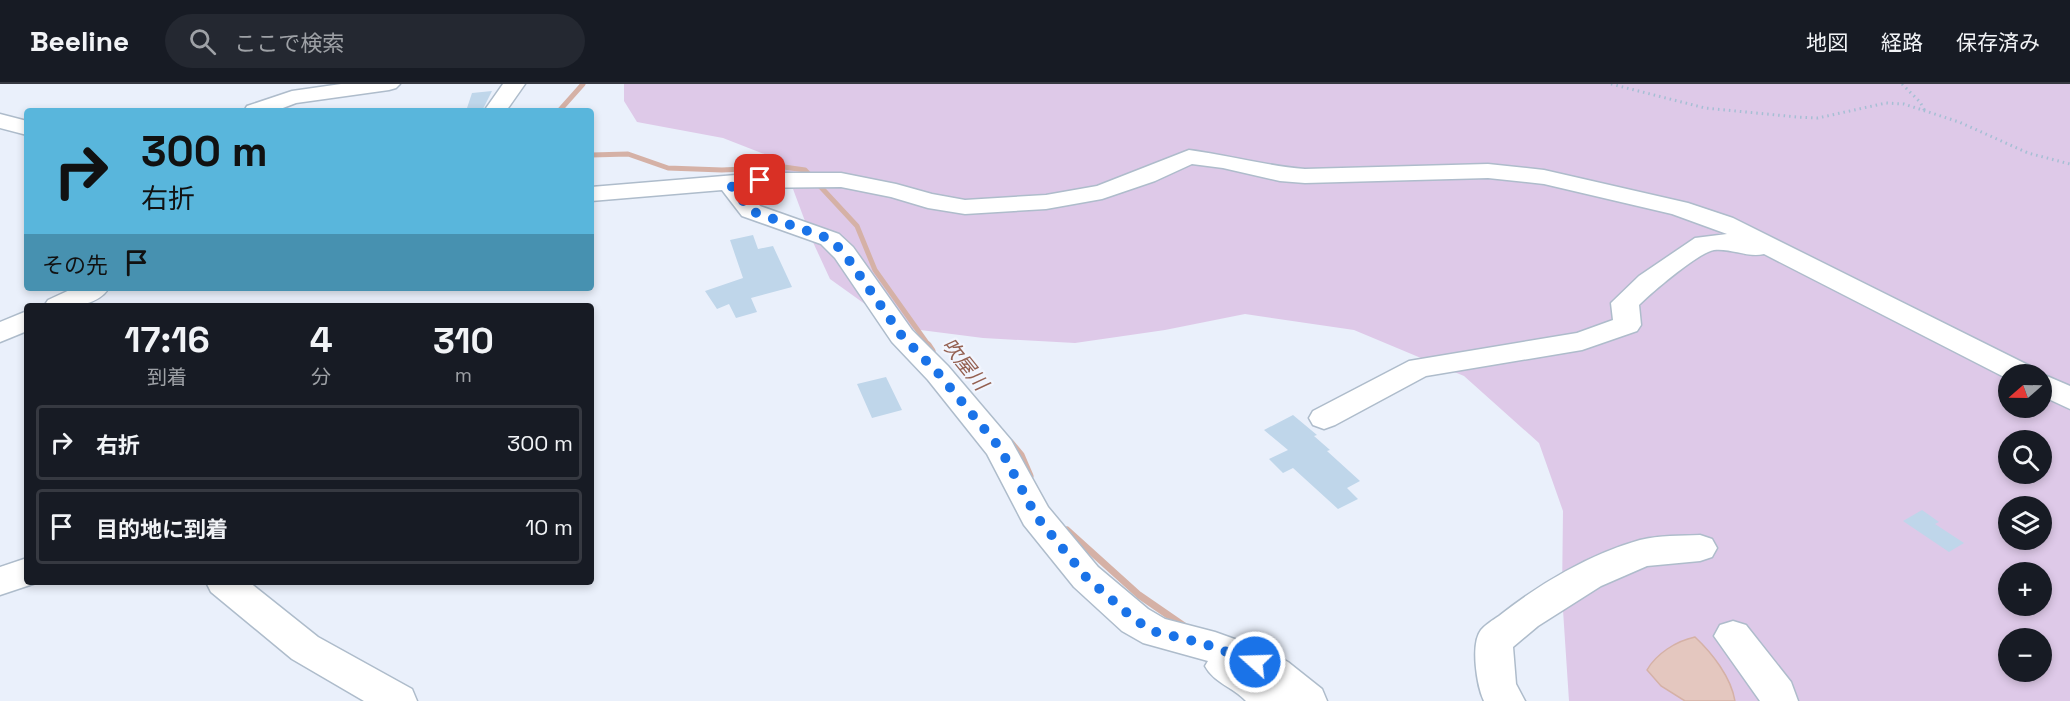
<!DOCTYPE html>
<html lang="ja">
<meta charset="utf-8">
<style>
body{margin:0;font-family:"Space Grotesk","Noto Sans JP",sans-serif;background:#242831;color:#f1f3f6;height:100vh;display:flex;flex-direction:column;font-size:22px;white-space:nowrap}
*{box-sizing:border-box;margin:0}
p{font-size:20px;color:#9ea1a6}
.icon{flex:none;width:33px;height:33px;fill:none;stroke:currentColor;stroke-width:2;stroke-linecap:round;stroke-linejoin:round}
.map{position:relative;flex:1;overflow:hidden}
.sheet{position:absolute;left:24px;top:219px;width:570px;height:282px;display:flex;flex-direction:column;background:#171b24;border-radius:6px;box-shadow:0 3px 9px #0003}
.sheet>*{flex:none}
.hud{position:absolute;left:24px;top:24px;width:570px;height:183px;border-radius:6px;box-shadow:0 3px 9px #0003;background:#59b6dc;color:#111;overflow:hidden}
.needle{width:39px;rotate:250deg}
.controls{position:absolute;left:1998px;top:280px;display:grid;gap:12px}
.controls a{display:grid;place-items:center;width:54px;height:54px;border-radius:50%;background:#171b24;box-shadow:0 3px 9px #0003;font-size:30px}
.pin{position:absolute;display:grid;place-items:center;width:51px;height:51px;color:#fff;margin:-26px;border-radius:12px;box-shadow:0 3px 9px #0006}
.me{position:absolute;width:66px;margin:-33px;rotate:290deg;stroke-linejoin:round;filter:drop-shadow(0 0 4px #0008)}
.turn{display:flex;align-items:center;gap:21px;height:126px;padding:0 18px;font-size:27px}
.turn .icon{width:78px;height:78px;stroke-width:2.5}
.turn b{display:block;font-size:42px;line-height:51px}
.then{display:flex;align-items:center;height:57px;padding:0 18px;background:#0003;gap:12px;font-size:22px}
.eta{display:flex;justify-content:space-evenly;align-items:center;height:102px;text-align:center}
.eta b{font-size:36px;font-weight:600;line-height:42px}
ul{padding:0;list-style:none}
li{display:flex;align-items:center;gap:18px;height:75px;margin:0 12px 9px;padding:0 6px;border:3px solid #363941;border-radius:6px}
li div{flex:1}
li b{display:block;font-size:22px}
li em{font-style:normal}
header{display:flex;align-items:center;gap:36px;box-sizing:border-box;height:84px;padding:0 30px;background:#171b24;border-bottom:2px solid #363941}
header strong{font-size:28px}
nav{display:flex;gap:33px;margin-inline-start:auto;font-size:21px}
.search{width:420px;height:54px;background:#242831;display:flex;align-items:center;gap:15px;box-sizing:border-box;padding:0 21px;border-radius:33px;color:#9ea1a6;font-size:22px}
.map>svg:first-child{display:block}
.green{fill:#dec9e8;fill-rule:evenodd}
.water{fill:#e4c7bf;stroke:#d5b1a6;stroke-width:1.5}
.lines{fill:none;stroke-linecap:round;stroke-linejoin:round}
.stream-far1{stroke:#d5b1a6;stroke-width:5}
.stream{stroke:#d5b1a6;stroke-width:7}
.building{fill:#bfd6ea}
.minor-casing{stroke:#aebccb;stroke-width:3}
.path{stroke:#a6bfd4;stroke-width:3;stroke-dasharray:1.5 4;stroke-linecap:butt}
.minor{fill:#fff;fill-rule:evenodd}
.route{stroke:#1a73e8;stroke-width:10;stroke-dasharray:0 18}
.labels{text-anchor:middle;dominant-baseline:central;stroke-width:4.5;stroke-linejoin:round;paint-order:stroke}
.water-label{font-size:20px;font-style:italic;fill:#946051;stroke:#f1f5fe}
</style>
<header>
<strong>Beeline</strong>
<div class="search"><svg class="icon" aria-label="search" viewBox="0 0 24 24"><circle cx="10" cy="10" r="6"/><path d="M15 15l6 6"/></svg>ここで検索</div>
<nav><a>地図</a><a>経路</a><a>保存済み</a></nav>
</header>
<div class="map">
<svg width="2070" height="617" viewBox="0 0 2070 617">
<rect width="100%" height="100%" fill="#eaf0fb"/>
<!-- green -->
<path class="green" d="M624,0H2070V617H1569L1562,511L1563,427L1539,359L1464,292L1354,246L1245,230L1165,246L1075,259L983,254L897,243L830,195L812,156L793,105L772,73L723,54L637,38L624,17ZM2008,291H2042V324H2008ZM2008,357H2042V390H2008ZM2008,423H2042V456H2008ZM2008,489H2042V522H2008ZM2008,555H2042V588H2008Z"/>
<!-- water -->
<path class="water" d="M1695,553C1712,569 1731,593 1735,617H1685L1661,602L1647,586C1656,570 1676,557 1695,553Z"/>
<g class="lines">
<!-- stream-far1 -->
<path class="stream-far1" d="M559,27L583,0
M591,71L628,70L668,84L722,86L784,83L805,86L857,142L875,186L929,262"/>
<!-- stream -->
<path class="stream" d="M928,261L932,267
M1011,359L1021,371L1030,392
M1067,446L1139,511L1184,542"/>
</g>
<!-- building -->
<path class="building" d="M492,7L482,27H466L472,9Z
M753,151L758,165L773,162L792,203L751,214L757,228L736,234L729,220L717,225L705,207L743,194L730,156Z
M886,293L902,326L872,334L857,300Z
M1293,331L1317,351L1314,352L1330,366L1327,367L1360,397L1347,404L1358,415L1338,425L1293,384L1283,389L1269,375L1288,366L1264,346Z
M1922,426L1939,438L1935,440L1964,459L1949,468L1903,437Z"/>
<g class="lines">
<defs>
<path id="minor" d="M341,0H400L396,4L389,6L296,19L275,27H244L247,22L292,7Z
M503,0H525L506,27H484Z
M0,30L27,37V51L0,44Z
M1189,66C1228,71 1266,82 1305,85L1488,80L1544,86L1688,119L1733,134L2034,284L2039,291H2008V295L1764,170C1748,174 1731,164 1714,166C1699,168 1651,209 1639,221L1641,241L1637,247L1582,266L1426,292L1335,341L1324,345L1313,341L1309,334L1313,327L1409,277L1577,249L1613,236L1611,219L1639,192L1695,154L1727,150L1672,130L1544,100L1488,94L1305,99L1280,97L1223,84L1192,80L1155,97L1102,115L1046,125L965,130L928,124L891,113L841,103L746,104L760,122L839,150L853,163L912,246L948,282L1011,356L1048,423L1098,483L1148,525L1165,535L1215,548L1268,567L1288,578L1322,605L1327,617H1246C1233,603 1214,599 1205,582L1208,577L1143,559L1122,547L1074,503L1024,441L987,370L928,296L892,258L835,174L821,160L742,132L722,106L591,117V103L760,89H841L896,100L932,110L965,116L1046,111L1097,102Z
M74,204H109C95,225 66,222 44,222L48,216Z
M27,227V247L0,258V238Z
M2042,290L2070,302V325L2042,312V291H2039Z
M1700,451L1712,455L1717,464L1712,473L1700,477L1647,482L1601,502L1538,542L1513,563L1516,600L1525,617H1484C1477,603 1470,560 1481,546C1485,541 1493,536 1499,532C1539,500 1590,470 1640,456C1659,451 1681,452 1700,451Z
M27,474V498H39L0,511V483Z
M206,498H249L318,553L412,605L417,617H364L292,575L211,508Z
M1733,537L1746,541L1791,598L1798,617H1760L1714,552L1720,541Z"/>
</defs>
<!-- minor casing -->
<use href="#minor" class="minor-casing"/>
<!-- path -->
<path class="path" d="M1611,0L1705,24L1797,33L1818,34L1886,19L1904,20L1959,38L2028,69L2070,80
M1902,0L1920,18L1925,27"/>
<!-- minor -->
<use href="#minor" class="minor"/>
</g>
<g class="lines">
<!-- route -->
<path class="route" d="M760,96L729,99L751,127L830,155L844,169L902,252L938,289L1000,364L1036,432L1086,493L1135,536L1156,548L1202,559L1255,578"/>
</g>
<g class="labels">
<!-- water labels -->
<g class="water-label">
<text transform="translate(965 280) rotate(51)">吹屋川</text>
</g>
</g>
</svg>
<div class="controls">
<a><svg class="needle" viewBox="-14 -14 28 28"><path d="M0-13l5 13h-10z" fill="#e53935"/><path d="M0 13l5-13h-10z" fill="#9ea1a6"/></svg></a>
<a><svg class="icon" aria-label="search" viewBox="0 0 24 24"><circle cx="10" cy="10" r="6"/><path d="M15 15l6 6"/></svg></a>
<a><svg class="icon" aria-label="layers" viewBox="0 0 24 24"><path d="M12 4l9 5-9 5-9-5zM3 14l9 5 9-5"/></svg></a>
<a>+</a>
<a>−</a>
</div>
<div class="pin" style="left:760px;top:96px;background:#d93025"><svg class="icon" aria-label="arrive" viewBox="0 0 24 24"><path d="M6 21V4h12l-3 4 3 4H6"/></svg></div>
<svg class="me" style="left:1255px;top:578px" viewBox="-20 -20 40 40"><circle r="17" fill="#1a73e8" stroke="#fff" stroke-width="3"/><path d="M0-11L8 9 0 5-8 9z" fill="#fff"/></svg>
<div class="hud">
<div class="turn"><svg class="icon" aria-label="right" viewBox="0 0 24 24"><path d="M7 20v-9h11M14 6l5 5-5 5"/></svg><div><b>300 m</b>右折</div></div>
<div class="then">その先<svg class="icon" aria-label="arrive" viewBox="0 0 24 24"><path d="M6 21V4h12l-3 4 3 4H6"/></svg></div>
</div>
<section class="sheet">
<div class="eta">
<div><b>17:16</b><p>到着</p></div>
<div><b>4</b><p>分</p></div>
<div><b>310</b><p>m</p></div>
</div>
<ul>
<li><svg class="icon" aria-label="right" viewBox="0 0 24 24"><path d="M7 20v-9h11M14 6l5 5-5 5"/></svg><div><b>右折</b></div><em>300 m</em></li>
<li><svg class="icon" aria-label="arrive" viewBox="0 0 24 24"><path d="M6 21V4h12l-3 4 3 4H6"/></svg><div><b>目的地に到着</b></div><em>10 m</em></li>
</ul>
</section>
</div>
